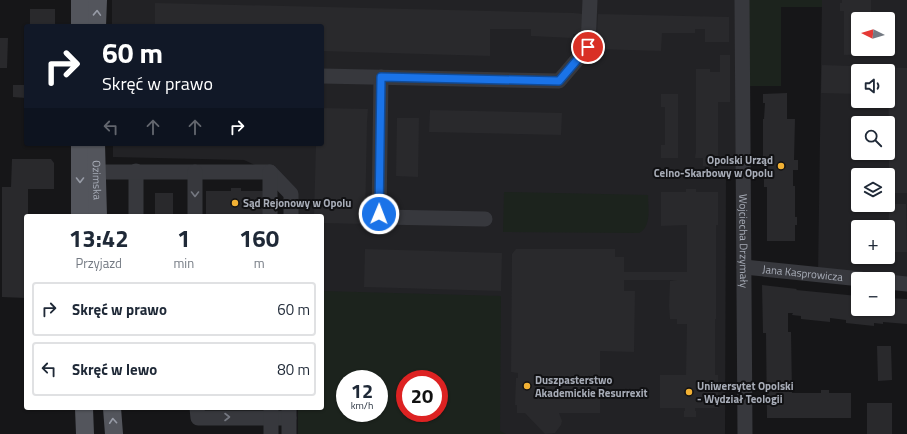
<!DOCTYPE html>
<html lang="pl">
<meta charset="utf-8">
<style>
body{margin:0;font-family:"Titillium Web",sans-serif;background:#f2f2f3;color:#1f2937;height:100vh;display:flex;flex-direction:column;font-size:15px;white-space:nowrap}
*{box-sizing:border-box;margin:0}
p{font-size:13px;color:#747a83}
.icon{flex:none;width:22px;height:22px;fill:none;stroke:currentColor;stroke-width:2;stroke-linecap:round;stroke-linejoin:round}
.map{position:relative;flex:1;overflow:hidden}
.side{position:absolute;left:24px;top:214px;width:300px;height:196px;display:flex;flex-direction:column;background:#fff;border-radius:4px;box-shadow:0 1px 3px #0004}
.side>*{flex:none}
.guide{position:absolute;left:24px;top:24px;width:300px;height:122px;border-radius:4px;box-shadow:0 1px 3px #0004;background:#111827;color:#fff;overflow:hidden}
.needle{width:26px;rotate:275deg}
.tools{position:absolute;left:851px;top:12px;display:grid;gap:8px}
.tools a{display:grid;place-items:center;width:44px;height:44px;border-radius:4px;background:#fff;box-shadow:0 1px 3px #0004;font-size:20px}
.speed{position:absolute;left:336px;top:370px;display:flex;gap:8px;font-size:20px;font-weight:700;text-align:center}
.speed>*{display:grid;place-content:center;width:52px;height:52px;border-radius:50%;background:#fff;box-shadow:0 1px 3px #0004;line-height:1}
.speed small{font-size:10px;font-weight:400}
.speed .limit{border:6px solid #d22;background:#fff;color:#111}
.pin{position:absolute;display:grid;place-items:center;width:34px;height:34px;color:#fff;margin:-17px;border:2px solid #fff;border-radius:50%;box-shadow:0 1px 4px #0007}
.me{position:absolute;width:44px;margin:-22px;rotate:1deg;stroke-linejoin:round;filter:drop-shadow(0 0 3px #0008)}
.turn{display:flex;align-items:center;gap:14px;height:84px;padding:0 12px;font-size:18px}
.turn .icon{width:52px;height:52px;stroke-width:2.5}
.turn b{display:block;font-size:28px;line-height:34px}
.lanes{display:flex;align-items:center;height:38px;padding:0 12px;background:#0003;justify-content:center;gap:20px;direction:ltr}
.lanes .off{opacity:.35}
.eta{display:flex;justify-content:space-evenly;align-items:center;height:68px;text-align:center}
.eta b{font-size:24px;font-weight:700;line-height:28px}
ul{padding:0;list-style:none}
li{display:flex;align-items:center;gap:12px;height:54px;margin:0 8px 6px;padding:0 4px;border:2px solid #e0e1e3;border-radius:4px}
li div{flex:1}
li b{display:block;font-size:15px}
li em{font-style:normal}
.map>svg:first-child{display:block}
.built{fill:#222225;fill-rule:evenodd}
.green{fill:#1c231d;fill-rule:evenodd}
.building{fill:#29292c}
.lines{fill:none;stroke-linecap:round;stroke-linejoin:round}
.minor{stroke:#37383d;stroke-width:15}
.major{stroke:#53555c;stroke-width:18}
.oneway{stroke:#979ba6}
.oneway2{stroke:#757881}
.route-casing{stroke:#114b97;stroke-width:10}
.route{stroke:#1a73e8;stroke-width:7}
.poi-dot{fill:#f2b134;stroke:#111113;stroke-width:1.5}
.labels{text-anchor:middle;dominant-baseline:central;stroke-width:4;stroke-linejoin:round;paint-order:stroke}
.poi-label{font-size:11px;font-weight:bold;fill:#a8adb8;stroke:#111113;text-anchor:start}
.street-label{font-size:11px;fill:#a8adb8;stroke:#111113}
</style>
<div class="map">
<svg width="907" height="434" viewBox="0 0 907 434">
<rect width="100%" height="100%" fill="#161618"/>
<!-- built -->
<path class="built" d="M112,0H742L743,175H726L725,434H298V408H322V216H291V194L270,172L244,160L113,157V144H322V26H112ZM345,379H379V413H345ZM405,379H439V413H405Z
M822,0H907V284L888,279H861L818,275ZM858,19H888V49H858ZM858,71H888V101H858ZM858,123H888V153H858ZM858,175H888V205H858ZM858,227H888V257H858Z"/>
<!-- green -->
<path class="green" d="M742,0H822V7H781V86H743Z
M504,192L648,195C648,206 652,227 639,233L503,232Z
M322,291L501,296L500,431L506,434H298V408H322ZM345,379H379V413H345ZM405,379H439V413H405Z"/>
<!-- building -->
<path class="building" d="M842,0H871V19H858V49H872V54L844,55V11H840V3H842Z
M155,3L574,13L583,14V34H573V38L531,36V29H490V56L322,51V26H155Z
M30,9H55V26H30Z
M598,14L729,17V42H705V29H695V33H662L661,51L596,49Z
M0,38H8L7,68H0Z
M720,55H730V102H718V158H712L711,166H703V158H695L696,151V69H710V72H720Z
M822,65L907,68V193H889V155H882V153H888L889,143L888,71H858V94L821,93Z
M13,85H26V98L13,97Z
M787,93V119H795L794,160H798V170H793V186H795V217H797V225H795V241H767V187H764V162L763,161V119H764L765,103H763V94Z
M661,94H678V158H661V145H665V107H661Z
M322,108L368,109L367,122L365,224L322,223V216H314L316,144H322Z
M430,110L562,113L561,135L429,132Z
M397,118H419L418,177L396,176Z
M12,159H51L54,163V189H28V216H26V298L2,297V187H11Z
M231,188H241V191H263V216H206V191H231Z
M686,189H696V192H718V225H716V319H715V375H718V408H695V411H696V417H684V411H685V408H660V375H686L687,324H677V319H670L669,306L670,281L677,280H624V291H635L634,352L600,351V413H559L562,421L561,425L555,433L545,434L525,413H517V405H515L516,378H518V373L511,372L512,254L516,249H615V257H624V272H687V225L661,226V192H686Z
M155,193H173V216H155Z
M889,204H906L907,252H888Z
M853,246L858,247V257L852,256Z
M365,249L502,253L501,291L364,287Z
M762,285L797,289L796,290L858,296V309H888V298L907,299V324L883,322V324L874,323V326L846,323V320L830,318V322L801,319V316L792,315L793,313H788V332H791L792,393H821V390H829V393H851V418H767L766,333H763Z
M877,346H891L892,380L878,381Z
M867,403H892V434H867Z"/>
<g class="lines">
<!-- minor -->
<g class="minor">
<path id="s1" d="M742,0L745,434"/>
<path d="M322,76L559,81L588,47L590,0"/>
<path d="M381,77L379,214L382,217L485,219"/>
<path d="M136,171V216"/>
<path d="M96,172H270L291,194V216"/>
<path d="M195,172V216"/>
<path d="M270,172V216"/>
<path id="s2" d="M744,267L861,279"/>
<path d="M888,282L907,284"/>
<path d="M197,408L198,418H289"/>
<path d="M271,434V408"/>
<path d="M289,434V409"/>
</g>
<!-- major -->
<g class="major">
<path d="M80,26V0"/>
<path d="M97,26L98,0"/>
<path d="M80,144V216"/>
<path id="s3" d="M96,144L98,216"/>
<path d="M84,408L85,434"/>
<path d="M112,408L114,434"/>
</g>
</g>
<!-- one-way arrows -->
<defs><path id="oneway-chevron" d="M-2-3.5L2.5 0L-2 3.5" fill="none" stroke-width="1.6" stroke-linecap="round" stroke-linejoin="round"/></defs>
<g class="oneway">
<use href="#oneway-chevron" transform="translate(97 13) rotate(-88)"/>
<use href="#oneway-chevron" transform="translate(80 180) rotate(90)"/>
<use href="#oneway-chevron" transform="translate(113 421) rotate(-94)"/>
</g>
<g class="oneway2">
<use href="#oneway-chevron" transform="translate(195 194) rotate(90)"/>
<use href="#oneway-chevron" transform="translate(227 417)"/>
</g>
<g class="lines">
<defs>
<path id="route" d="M379,214L381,77L559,81L588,47"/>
</defs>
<!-- route casing -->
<use href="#route" class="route-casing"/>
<!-- route -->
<use href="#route" class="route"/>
</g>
<!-- markers -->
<g class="poi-dot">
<circle cx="781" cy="166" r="4"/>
<circle cx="235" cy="203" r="4"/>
<circle cx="527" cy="386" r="4"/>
<circle cx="689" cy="392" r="4"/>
</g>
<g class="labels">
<!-- poi labels -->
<g class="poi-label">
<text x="773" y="160" text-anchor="end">Opolski Urząd<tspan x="773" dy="13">Celno-Skarbowy w Opolu</tspan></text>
<text x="243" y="203">Sąd Rejonowy w Opolu</text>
<text x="535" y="380">Duszpasterstwo<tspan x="535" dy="13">Akademickie Resurrexit</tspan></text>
<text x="697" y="386">Uniwersytet Opolski<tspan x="697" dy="13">- Wydział Teologii</tspan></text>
</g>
<!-- street labels -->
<g class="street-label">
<text stroke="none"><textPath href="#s3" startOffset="36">Ozimska</textPath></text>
<text stroke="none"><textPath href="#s1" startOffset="241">Wojciecha Drzymały</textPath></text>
<text stroke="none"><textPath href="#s2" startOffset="59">Jana Kasprowicza</textPath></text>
</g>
</g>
</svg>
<div class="tools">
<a><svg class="needle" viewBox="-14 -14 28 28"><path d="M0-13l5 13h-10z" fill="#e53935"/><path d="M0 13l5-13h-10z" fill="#747a83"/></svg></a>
<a><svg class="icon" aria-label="sound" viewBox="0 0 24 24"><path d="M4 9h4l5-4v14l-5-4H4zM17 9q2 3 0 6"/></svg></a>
<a><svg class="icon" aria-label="search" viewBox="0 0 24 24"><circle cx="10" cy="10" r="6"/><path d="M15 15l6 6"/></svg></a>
<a><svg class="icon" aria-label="layers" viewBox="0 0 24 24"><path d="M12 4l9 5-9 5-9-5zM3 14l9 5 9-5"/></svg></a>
<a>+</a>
<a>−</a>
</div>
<div class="speed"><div>12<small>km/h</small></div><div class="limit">20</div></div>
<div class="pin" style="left:588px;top:47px;background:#d93025"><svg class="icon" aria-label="arrive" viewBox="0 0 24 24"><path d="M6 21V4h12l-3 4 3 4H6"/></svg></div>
<svg class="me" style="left:379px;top:214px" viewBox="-20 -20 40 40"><circle r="17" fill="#1a73e8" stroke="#fff" stroke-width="3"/><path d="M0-11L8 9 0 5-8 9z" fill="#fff"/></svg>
<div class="guide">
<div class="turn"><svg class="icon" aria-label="right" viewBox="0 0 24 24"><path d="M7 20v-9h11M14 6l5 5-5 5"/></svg><div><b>60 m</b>Skręć w prawo</div></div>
<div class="lanes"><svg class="icon off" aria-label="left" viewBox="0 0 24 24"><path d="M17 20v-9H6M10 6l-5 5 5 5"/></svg><svg class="icon off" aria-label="ahead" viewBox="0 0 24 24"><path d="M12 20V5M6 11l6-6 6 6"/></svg><svg class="icon off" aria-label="ahead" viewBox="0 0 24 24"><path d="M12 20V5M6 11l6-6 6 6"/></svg><svg class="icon" aria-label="right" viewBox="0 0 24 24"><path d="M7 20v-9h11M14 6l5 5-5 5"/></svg></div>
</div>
<section class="side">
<div class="eta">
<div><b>13:42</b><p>Przyjazd</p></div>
<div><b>1</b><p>min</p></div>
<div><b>160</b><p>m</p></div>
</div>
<ul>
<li><svg class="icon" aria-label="right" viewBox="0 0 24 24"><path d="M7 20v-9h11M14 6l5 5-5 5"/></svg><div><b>Skręć w prawo</b></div><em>60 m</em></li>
<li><svg class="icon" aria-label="left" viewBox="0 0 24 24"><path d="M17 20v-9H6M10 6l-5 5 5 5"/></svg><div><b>Skręć w lewo</b></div><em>80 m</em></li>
</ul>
</section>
</div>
